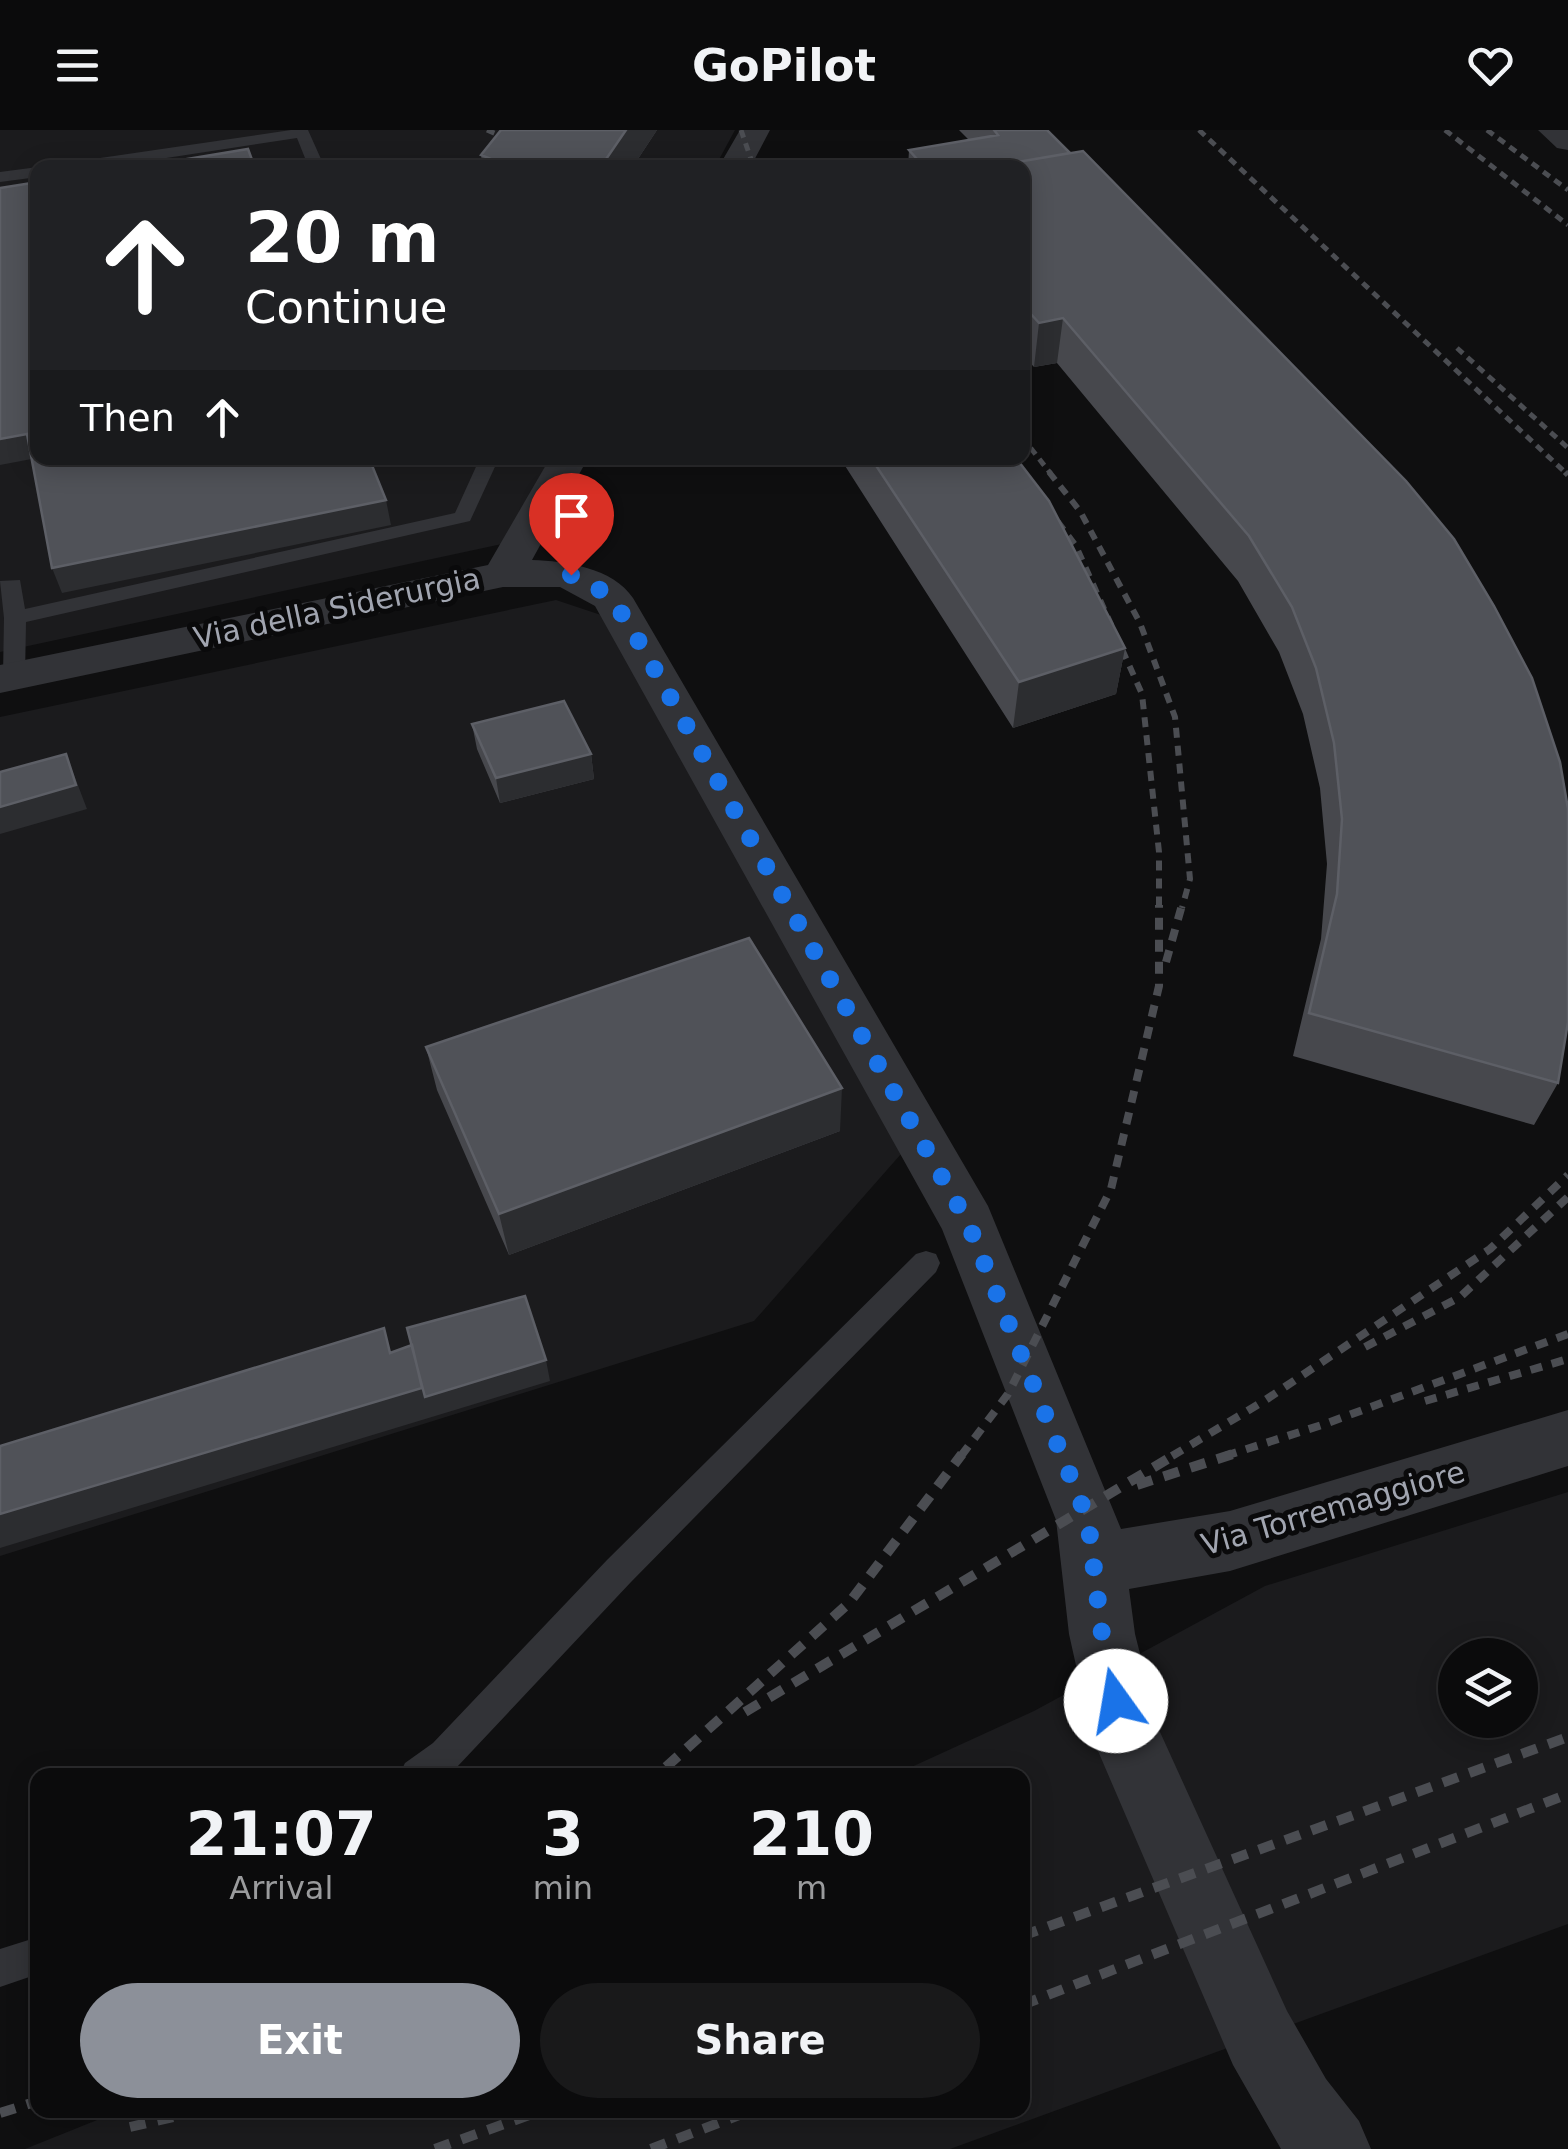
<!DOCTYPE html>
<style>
body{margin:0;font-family:"DejaVu Sans",sans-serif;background:#19191a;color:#f1f3f6;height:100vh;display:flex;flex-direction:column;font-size:38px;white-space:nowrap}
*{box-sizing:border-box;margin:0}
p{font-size:32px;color:#9a9b9d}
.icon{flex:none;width:55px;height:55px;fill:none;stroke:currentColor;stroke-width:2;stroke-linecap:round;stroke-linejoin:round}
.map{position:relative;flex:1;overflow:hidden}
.drawer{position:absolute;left:30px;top:1638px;width:1000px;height:350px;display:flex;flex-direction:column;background:#0b0b0c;border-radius:20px;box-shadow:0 5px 25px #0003,0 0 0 2px #2b2b2d}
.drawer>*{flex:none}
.top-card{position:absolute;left:30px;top:30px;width:1000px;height:305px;border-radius:20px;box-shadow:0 5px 25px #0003,0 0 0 2px #2b2b2d;background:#202124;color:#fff;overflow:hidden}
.fabs{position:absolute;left:1438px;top:1508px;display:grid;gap:20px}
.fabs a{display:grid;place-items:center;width:100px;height:100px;border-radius:50%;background:#0b0b0c;box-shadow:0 5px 25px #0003,0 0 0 2px #2b2b2d;font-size:50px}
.pin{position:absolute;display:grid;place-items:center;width:85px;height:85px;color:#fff;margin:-102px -42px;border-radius:50% 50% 50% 0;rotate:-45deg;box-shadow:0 0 10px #0007}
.pin .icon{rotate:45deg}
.me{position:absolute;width:110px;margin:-55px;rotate:347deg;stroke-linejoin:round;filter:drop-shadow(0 0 8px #0008)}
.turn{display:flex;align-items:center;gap:35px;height:210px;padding:0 50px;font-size:45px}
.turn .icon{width:130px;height:130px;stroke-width:2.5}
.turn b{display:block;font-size:70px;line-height:85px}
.then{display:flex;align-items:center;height:95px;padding:0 50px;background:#0003;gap:20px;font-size:38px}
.eta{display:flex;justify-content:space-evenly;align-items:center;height:170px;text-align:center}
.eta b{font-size:60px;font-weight:700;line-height:70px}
.primary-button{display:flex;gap:20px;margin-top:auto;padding:20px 50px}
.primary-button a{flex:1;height:115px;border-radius:60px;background:#8c9099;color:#fff;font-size:40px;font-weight:700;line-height:115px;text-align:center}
.primary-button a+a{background:#19191a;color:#f1f3f6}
header{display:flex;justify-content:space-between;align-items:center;height:130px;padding:0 50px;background:#0b0b0c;font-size:45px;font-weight:700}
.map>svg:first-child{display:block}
.built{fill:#1b1b1d;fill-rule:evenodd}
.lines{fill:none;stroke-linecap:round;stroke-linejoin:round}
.lane{fill:#323337;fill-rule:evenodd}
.street{fill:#323337;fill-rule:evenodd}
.rail-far3{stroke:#4b4d52;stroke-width:5;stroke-dasharray:8 6;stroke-linecap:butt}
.rail-far2{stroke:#4b4d52;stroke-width:6;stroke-dasharray:10 8;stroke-linecap:butt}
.rail-far1{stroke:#4b4d52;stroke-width:8;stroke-dasharray:12 10;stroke-linecap:butt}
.rail{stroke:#4b4d52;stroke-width:10;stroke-dasharray:16 12;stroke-linecap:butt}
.wall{fill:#47484d}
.shaded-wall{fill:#2c2d30}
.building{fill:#505258;stroke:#5d5f66;stroke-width:2.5}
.route{stroke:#1a73e8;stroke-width:18;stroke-dasharray:0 32.4}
.labels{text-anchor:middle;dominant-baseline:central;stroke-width:10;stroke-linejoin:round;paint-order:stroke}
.street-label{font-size:30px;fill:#a1a5b0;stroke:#0a0a0b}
</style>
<header><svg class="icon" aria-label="menu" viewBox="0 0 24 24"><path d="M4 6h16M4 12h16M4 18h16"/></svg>GoPilot<svg class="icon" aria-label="heart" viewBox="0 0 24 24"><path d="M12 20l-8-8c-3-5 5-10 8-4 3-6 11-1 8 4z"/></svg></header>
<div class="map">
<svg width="1568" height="2019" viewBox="0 0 1568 2019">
<rect width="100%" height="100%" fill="#0f0f10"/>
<!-- built -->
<path class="built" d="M0,0H735L715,37L38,38V328H556L511,412L0,522Z
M556,470L616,490L901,1024L754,1191L0,1426V587Z
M1568,1362V1794L950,2019H25L122,1980H1022V1645H894L1034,1581L1265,1456ZM1455,1525H1520V1590H1455Z"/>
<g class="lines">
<!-- lane -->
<path class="lane" d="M291,0H308L325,38H309L297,8L101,38H58L66,33Z
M38,37V47L0,52V42Z
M480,328H499L470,391L26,492L25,546L14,553L3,546L4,488L0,451L20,450L25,479L455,383Z
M926,1121L936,1124L940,1133L936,1142L631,1452L457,1637L447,1645H399L405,1633L433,1613L607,1430L916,1124Z
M38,1807V1844L0,1857V1819Z"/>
<!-- street -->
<path class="street" d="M740,0H770L750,38H718Z
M1538,0H1568V20L1557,18Z
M550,328H588L532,430C566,431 613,438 633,468L988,1076L1121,1399L1230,1381L1568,1280V1336L1230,1441L1129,1459L1135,1504L1160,1602L1287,1881L1326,1949L1359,1991L1371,2019H1281L1233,1935L1092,1607L1069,1504L1056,1390L942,1099L595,476L560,457H503L0,563V535L488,435Z"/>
<!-- rail-far3 -->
<path class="rail-far3" d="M487,0L522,15
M741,0L754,38
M1199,0L1567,344
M1445,0L1568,95
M1487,0L1568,60
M1457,218L1568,318
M1022,307L1051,344"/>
<!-- rail-far2 -->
<path class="rail-far2" d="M1049,342L1080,381L1140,493L1175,587L1190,749L1182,778
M1565,342L1568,345
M1047,377L1076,416L1142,564L1159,722V778"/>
<!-- rail-far1 -->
<path class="rail-far1" d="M1166,832L1182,775
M1365,1217L1460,1167L1568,1067
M1425,1271L1568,1229
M961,1326L1008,1264L1111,1059L1159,856V775
M1172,1326L1264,1271L1490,1119L1568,1045
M1225,1326L1325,1294L1568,1204"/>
<!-- rail -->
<path class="rail" d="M1137,1355L1233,1324
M745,1582L1176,1324
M666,1637L849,1473L962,1324
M1022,1806L1568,1607
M1022,1875L1568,1664
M0,1983L38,1971
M130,1997L204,1980
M435,2019L543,1980
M651,2019L752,1980"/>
</g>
<!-- wall -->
<path class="wall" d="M501,0H657L632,38H483L481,25Z
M959,0H1047L1558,953L1534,995L1293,926L1321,809L1327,734L1320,658L1303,584L1279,522L1238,451L1057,233L1034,237L1022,224V38H908L909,20L969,10Z
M840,328H1016L1125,518L1116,564L1013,598Z
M472,594L591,624L594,649L500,673L477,619Z
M426,917L840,1001L509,1125L437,960Z"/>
<!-- shaded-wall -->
<path class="shaded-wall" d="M626,0H657L632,38H600Z
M1063,188L1057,233L1034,237L1039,193Z
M27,304L37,328L0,335V309Z
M386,370L391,395L62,463L52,438Z
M1125,518L1116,564L1013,598L1019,552Z
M66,624L87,679L0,704V677Z
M591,624L594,649L500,673L496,648Z
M842,958L840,1001L509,1125L499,1084Z
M546,1230L550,1251L0,1418V1384L422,1258Z"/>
<!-- building -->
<path class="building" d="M501,0H626L600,38H513L481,25Z
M994,0H1047L1070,23L982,38H925L909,20L998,5Z
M248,19L255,38H133Z
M1083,21L1406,351L1454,409L1494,476L1532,548L1560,632L1568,679V892L1558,953L1309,883L1337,764L1342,689L1334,613L1316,538L1292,477L1249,406L1063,188L1039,193L1022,174V38H982Z
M38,52V328H369L386,370L52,438L27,304L0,309V58Z
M871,328H1016L1049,371L1125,518L1019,552Z
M564,571L591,624L496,648L472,594Z
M66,624L76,655L0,677V642Z
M749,808L842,958L499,1084L426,917Z
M525,1166L546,1230L425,1267L407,1198Z
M384,1198L390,1223L412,1215L422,1258L0,1384V1316Z"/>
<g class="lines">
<!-- route -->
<path class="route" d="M571,445L596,456L625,487L968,1093L1088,1390L1102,1504L1116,1571"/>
</g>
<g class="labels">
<!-- street labels -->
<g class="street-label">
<text transform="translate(337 478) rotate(-12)">Via della Siderurgia</text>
<text transform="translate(1333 1378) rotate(-16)">Via Torremaggiore</text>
</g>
</g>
</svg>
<div class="fabs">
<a><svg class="icon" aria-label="layers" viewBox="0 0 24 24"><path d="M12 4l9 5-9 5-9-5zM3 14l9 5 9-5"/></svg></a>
</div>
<div class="pin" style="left:571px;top:445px;background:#d93025"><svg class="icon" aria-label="arrive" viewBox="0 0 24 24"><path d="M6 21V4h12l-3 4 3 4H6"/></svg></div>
<svg class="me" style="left:1116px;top:1571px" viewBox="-20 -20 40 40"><circle r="19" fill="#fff"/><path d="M0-13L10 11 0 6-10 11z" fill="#1a73e8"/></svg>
<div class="top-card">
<div class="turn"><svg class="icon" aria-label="ahead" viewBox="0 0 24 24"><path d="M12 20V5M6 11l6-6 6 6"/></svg><div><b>20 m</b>Continue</div></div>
<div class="then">Then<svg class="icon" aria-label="ahead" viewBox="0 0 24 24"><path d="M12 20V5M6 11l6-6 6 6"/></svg></div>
</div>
<section class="drawer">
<div class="eta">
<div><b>21:07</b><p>Arrival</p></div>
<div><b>3</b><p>min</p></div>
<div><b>210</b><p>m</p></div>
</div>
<div class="primary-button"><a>Exit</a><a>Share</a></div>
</section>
</div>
